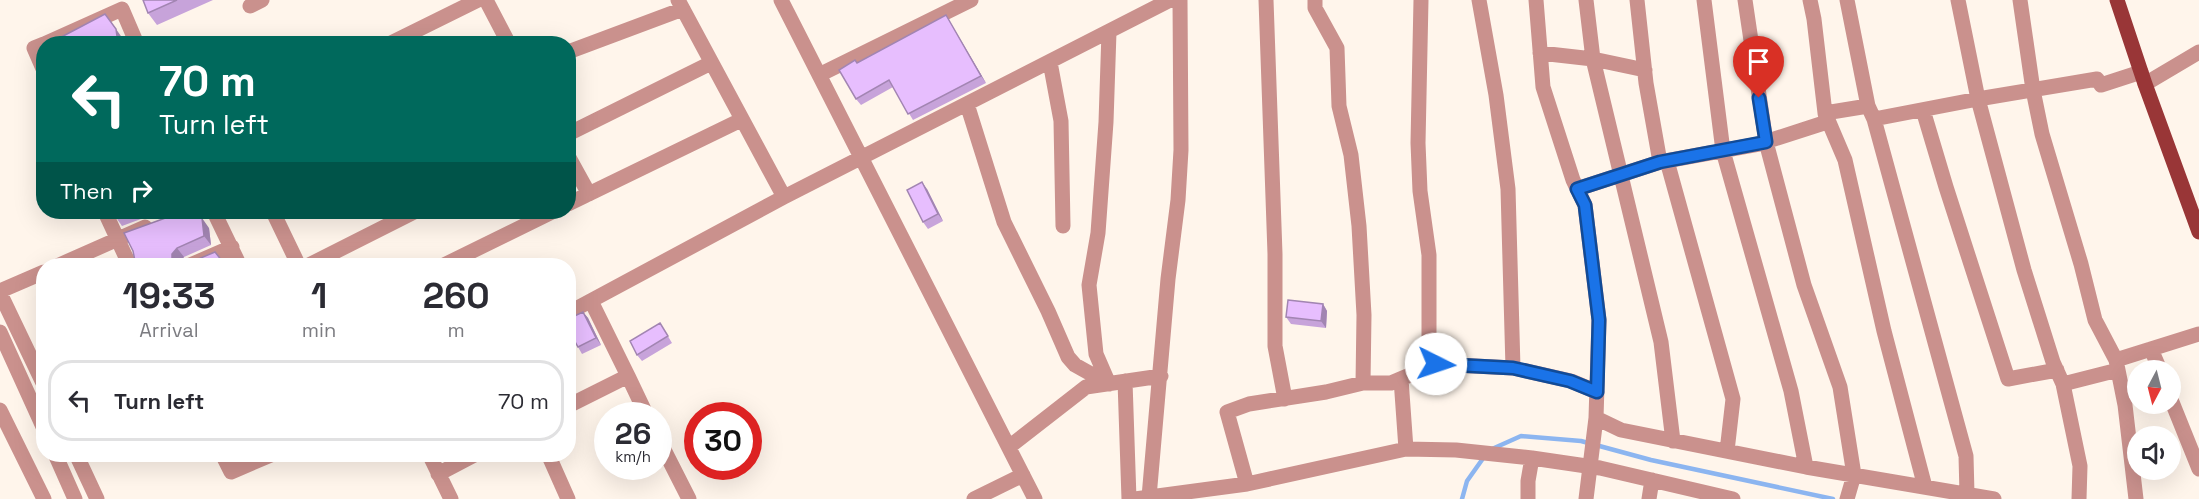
<!DOCTYPE html>
<style>
body{margin:0;font-family:"Space Grotesk",sans-serif;background:#f7f7f7;color:#2b2b33;height:100vh;display:flex;flex-direction:column;font-size:22px;white-space:nowrap}
*{box-sizing:border-box;margin:0}
p{font-size:20px;color:#7c7c81}
.icon{flex:none;width:33px;height:33px;fill:none;stroke:currentColor;stroke-width:2;stroke-linecap:round;stroke-linejoin:round}
.map{position:relative;flex:1;overflow:hidden}
.sheet{position:absolute;left:36px;top:258px;width:540px;height:204px;display:flex;flex-direction:column;background:#fff;border-radius:24px;box-shadow:0 6px 24px #0002}
.sheet>*{flex:none}
.banner{position:absolute;left:36px;top:36px;width:540px;height:183px;border-radius:24px;box-shadow:0 6px 24px #0002;background:#00695c;color:#fff;overflow:hidden}
.needle{width:39px;rotate:187deg}
.tools{position:absolute;left:2127px;top:360px;display:grid;gap:12px}
.tools a{display:grid;place-items:center;width:54px;height:54px;border-radius:50%;background:#fff;box-shadow:0 6px 24px #0002;font-size:30px}
.speed{position:absolute;left:594px;top:402px;display:flex;gap:12px;font-size:30px;font-weight:700;text-align:center}
.speed>*{display:grid;place-content:center;width:78px;height:78px;border-radius:50%;background:#fff;box-shadow:0 6px 24px #0002;line-height:1}
.speed small{font-size:15px;font-weight:400}
.speed .limit{border:9px solid #d22;background:#fff;color:#111}
.pin{position:absolute;display:grid;place-items:center;width:51px;height:51px;color:#fff;margin:-62px -26px;border-radius:50% 50% 50% 0;rotate:-45deg;box-shadow:0 0 6px #0007}
.pin .icon{rotate:45deg}
.me{position:absolute;width:66px;margin:-33px;rotate:94deg;stroke-linejoin:round;filter:drop-shadow(0 0 4px #0008)}
.turn{display:flex;align-items:center;gap:21px;height:126px;padding:0 24px;font-size:27px}
.turn .icon{width:78px;height:78px;stroke-width:2.5}
.turn b{display:block;font-size:42px;line-height:51px}
.then{display:flex;align-items:center;height:57px;padding:0 24px;background:#0003;gap:12px;font-size:22px}
.eta{display:flex;justify-content:space-evenly;align-items:center;height:102px;text-align:center}
.eta b{font-size:36px;font-weight:700;line-height:42px}
ul{padding:0;list-style:none}
li{display:flex;align-items:center;gap:18px;height:81px;margin:0 12px 9px;padding:0 12px;border:3px solid #e1e1e2;border-radius:24px}
li div{flex:1}
li b{display:block;font-size:22px}
li em{font-style:normal}
.map>svg:first-child{display:block}
.lines{fill:none;stroke-linecap:round;stroke-linejoin:round}
.stream{stroke:#8cb5f0;stroke-width:4.5}
.minor{stroke:#ca918d;stroke-width:15}
.major{stroke:#993637;stroke-width:15}
.wall{fill:#c7a3da}
.shaded-wall{fill:#a285b2}
.building{fill:#e7befe;stroke:#a285b2;stroke-width:1.5}
.route-casing{stroke:#114b97;stroke-width:15}
.route{stroke:#1a73e8;stroke-width:10}
</style>
<div class="map">
<svg width="2199" height="499" viewBox="0 0 2199 499">
<rect width="100%" height="100%" fill="#fff5eb"/>
<g class="lines">
<!-- stream -->
<path class="stream" d="M1492,449L1521,436L1581,441L1651,460L1833,499
M1462,499L1467,481L1484,457"/>
<!-- minor -->
<path class="minor" d="M486,0L509,44
M678,0L784,197
M781,0L1035,499
M1266,0L1275,254V346L1285,399
M1315,0V8L1337,48L1339,106L1351,155L1359,226L1364,315L1363,383
M1421,0L1418,143L1420,191L1429,255V337L1436,364
M1479,0L1496,95L1508,189L1513,368
M1536,0L1543,87L1573,180L1585,205L1599,320L1596,418L1621,430L1806,467L1994,499
M1586,0L1593,59L1661,342L1673,441
M1637,0L1646,83L1660,162
M1704,0L1723,151L1791,391L1806,467
M1745,0L1766,142L1804,285L1840,387L1854,475L1847,499
M1810,0L1814,19L1825,113L1845,160L1884,331L1925,487
M1847,0L1868,106
M1958,0L1978,99L2024,270L2053,362L2063,384L2118,370
M2020,0L2033,90L2042,134L2081,264L2095,320L2116,360
M250,6L262,0
M44,44L122,9L137,44
M44,44L34,48L44,71
M389,44L478,0
M568,52L683,9
M1540,53L1593,59L1645,70
M1050,62L1061,121L1063,226
M819,75L971,0
M2145,84L2199,52
M967,104L1004,222L1048,311L1068,357L1075,365L1109,384
M1923,110L1946,187L2008,379L2057,370
M1874,119L1966,456L1967,494
M568,134L711,63
M568,156L589,194
M1667,161L1733,399L1727,451
M1577,189L1660,162L1759,144L1827,122L1825,113L1868,106L1874,119L1978,99L2097,79L2101,85L2141,72
M568,204L741,120
M105,212L130,266
M214,212L240,266
M273,212L299,266
M57,266L145,227
M188,266L232,247
M307,266L414,212
M442,266L552,212
M0,291L44,272
M0,293L44,385
M591,301L628,376
M568,313L784,197L1170,0
M0,332L44,429
M2151,349L2160,370
M1125,381L1129,499
M1109,384L1096,354L1089,285L1098,233L1106,122L1109,32
M2063,384L2080,466L2079,499
M2170,397L2199,469
M568,406L628,376L647,416
M0,410L44,499
M658,438L689,499
M1009,447L1086,387L1161,376
M1406,449L1456,450L1532,458
M55,454L75,499
M76,454L97,499
M222,454L231,472L273,454
M429,454L451,499
M548,454L568,499
M438,474L476,454
M1247,484L1406,449L1401,379
M1149,497L1168,279L1178,200L1181,150L1180,0
M974,499L1023,475
M1135,499L1247,484L1227,412L1249,404L1326,392L1363,383H1391L1436,364L1513,368L1571,381L1597,392
M1528,499V481L1532,458L1600,468L1733,499
M1586,499L1596,418
M1649,499L1652,480
M2136,499L2125,405L2116,360L2199,334"/>
<!-- major -->
<path class="major" d="M2117,0L2145,84L2199,232"/>
</g>
<!-- wall -->
<path class="wall" d="M143,0H213L157,25L148,13Z
M946,15L986,83L913,120L893,87L861,105L856,99L857,63Z
M927,189L943,221L928,229L923,222Z
M114,212H160L122,226L115,216Z
M209,228L211,245L184,257L178,265L226,266H136Z
M1323,304L1327,311L1326,328L1291,324L1286,317Z
M583,312L588,318L601,345L582,354L578,347Z
M660,323L672,343L642,361L637,355Z
M232,454H247L236,459Z"/>
<!-- shaded-wall -->
<path class="shaded-wall" d="M946,15L950,22L986,83L981,76Z
M116,29L123,39L124,44H118Z
M922,182L927,189L943,221L938,214Z
M202,218L209,228L211,245L204,236Z
M177,248L184,257L178,264L176,266L172,261V254Z
M1323,304L1327,311L1326,328L1321,321Z
M583,312L588,318L601,345L596,338Z"/>
<!-- building -->
<path class="building" d="M143,0H177L148,13Z
M105,14L116,29L118,44H48Z
M946,15L981,76L908,114L889,80L856,99L839,70L855,60L857,63Z
M922,182L938,214L923,222L907,190Z
M114,212H127L115,216Z
M182,212H197L202,218L204,236L177,248L172,254V261L176,264L184,265L215,252L226,266H141L140,264L136,266L133,251L124,233Z
M1288,300L1323,304L1321,321L1286,317Z
M583,312L596,338L578,347L568,329V319Z
M660,323L668,336L637,355L630,341Z"/>
<g class="lines">
<defs>
<path id="route" d="M1436,364L1513,368L1570,381L1597,392L1599,320L1585,205L1577,189L1660,162L1766,142L1759,98"/>
</defs>
<!-- route casing -->
<use href="#route" class="route-casing"/>
<!-- route -->
<use href="#route" class="route"/>
</g>
</svg>
<div class="tools">
<a><svg class="needle" viewBox="-14 -14 28 28"><path d="M0-13l5 13h-10z" fill="#e53935"/><path d="M0 13l5-13h-10z" fill="#7c7c81"/></svg></a>
<a><svg class="icon" aria-label="sound" viewBox="0 0 24 24"><path d="M4 9h4l5-4v14l-5-4H4zM17 9q2 3 0 6"/></svg></a>
</div>
<div class="speed"><div>26<small>km/h</small></div><div class="limit">30</div></div>
<div class="pin" style="left:1759px;top:98px;background:#d93025"><svg class="icon" aria-label="arrive" viewBox="0 0 24 24"><path d="M6 21V4h12l-3 4 3 4H6"/></svg></div>
<svg class="me" style="left:1436px;top:364px" viewBox="-20 -20 40 40"><circle r="19" fill="#fff"/><path d="M0-13L10 11 0 6-10 11z" fill="#1a73e8"/></svg>
<div class="banner">
<div class="turn"><svg class="icon" aria-label="left" viewBox="0 0 24 24"><path d="M17 20v-9H6M10 6l-5 5 5 5"/></svg><div><b>70 m</b>Turn left</div></div>
<div class="then">Then<svg class="icon" aria-label="right" viewBox="0 0 24 24"><path d="M7 20v-9h11M14 6l5 5-5 5"/></svg></div>
</div>
<section class="sheet">
<div class="eta">
<div><b>19:33</b><p>Arrival</p></div>
<div><b>1</b><p>min</p></div>
<div><b>260</b><p>m</p></div>
</div>
<ul>
<li><svg class="icon" aria-label="left" viewBox="0 0 24 24"><path d="M17 20v-9H6M10 6l-5 5 5 5"/></svg><div><b>Turn left</b></div><em>70 m</em></li>
</ul>
</section>
</div>
